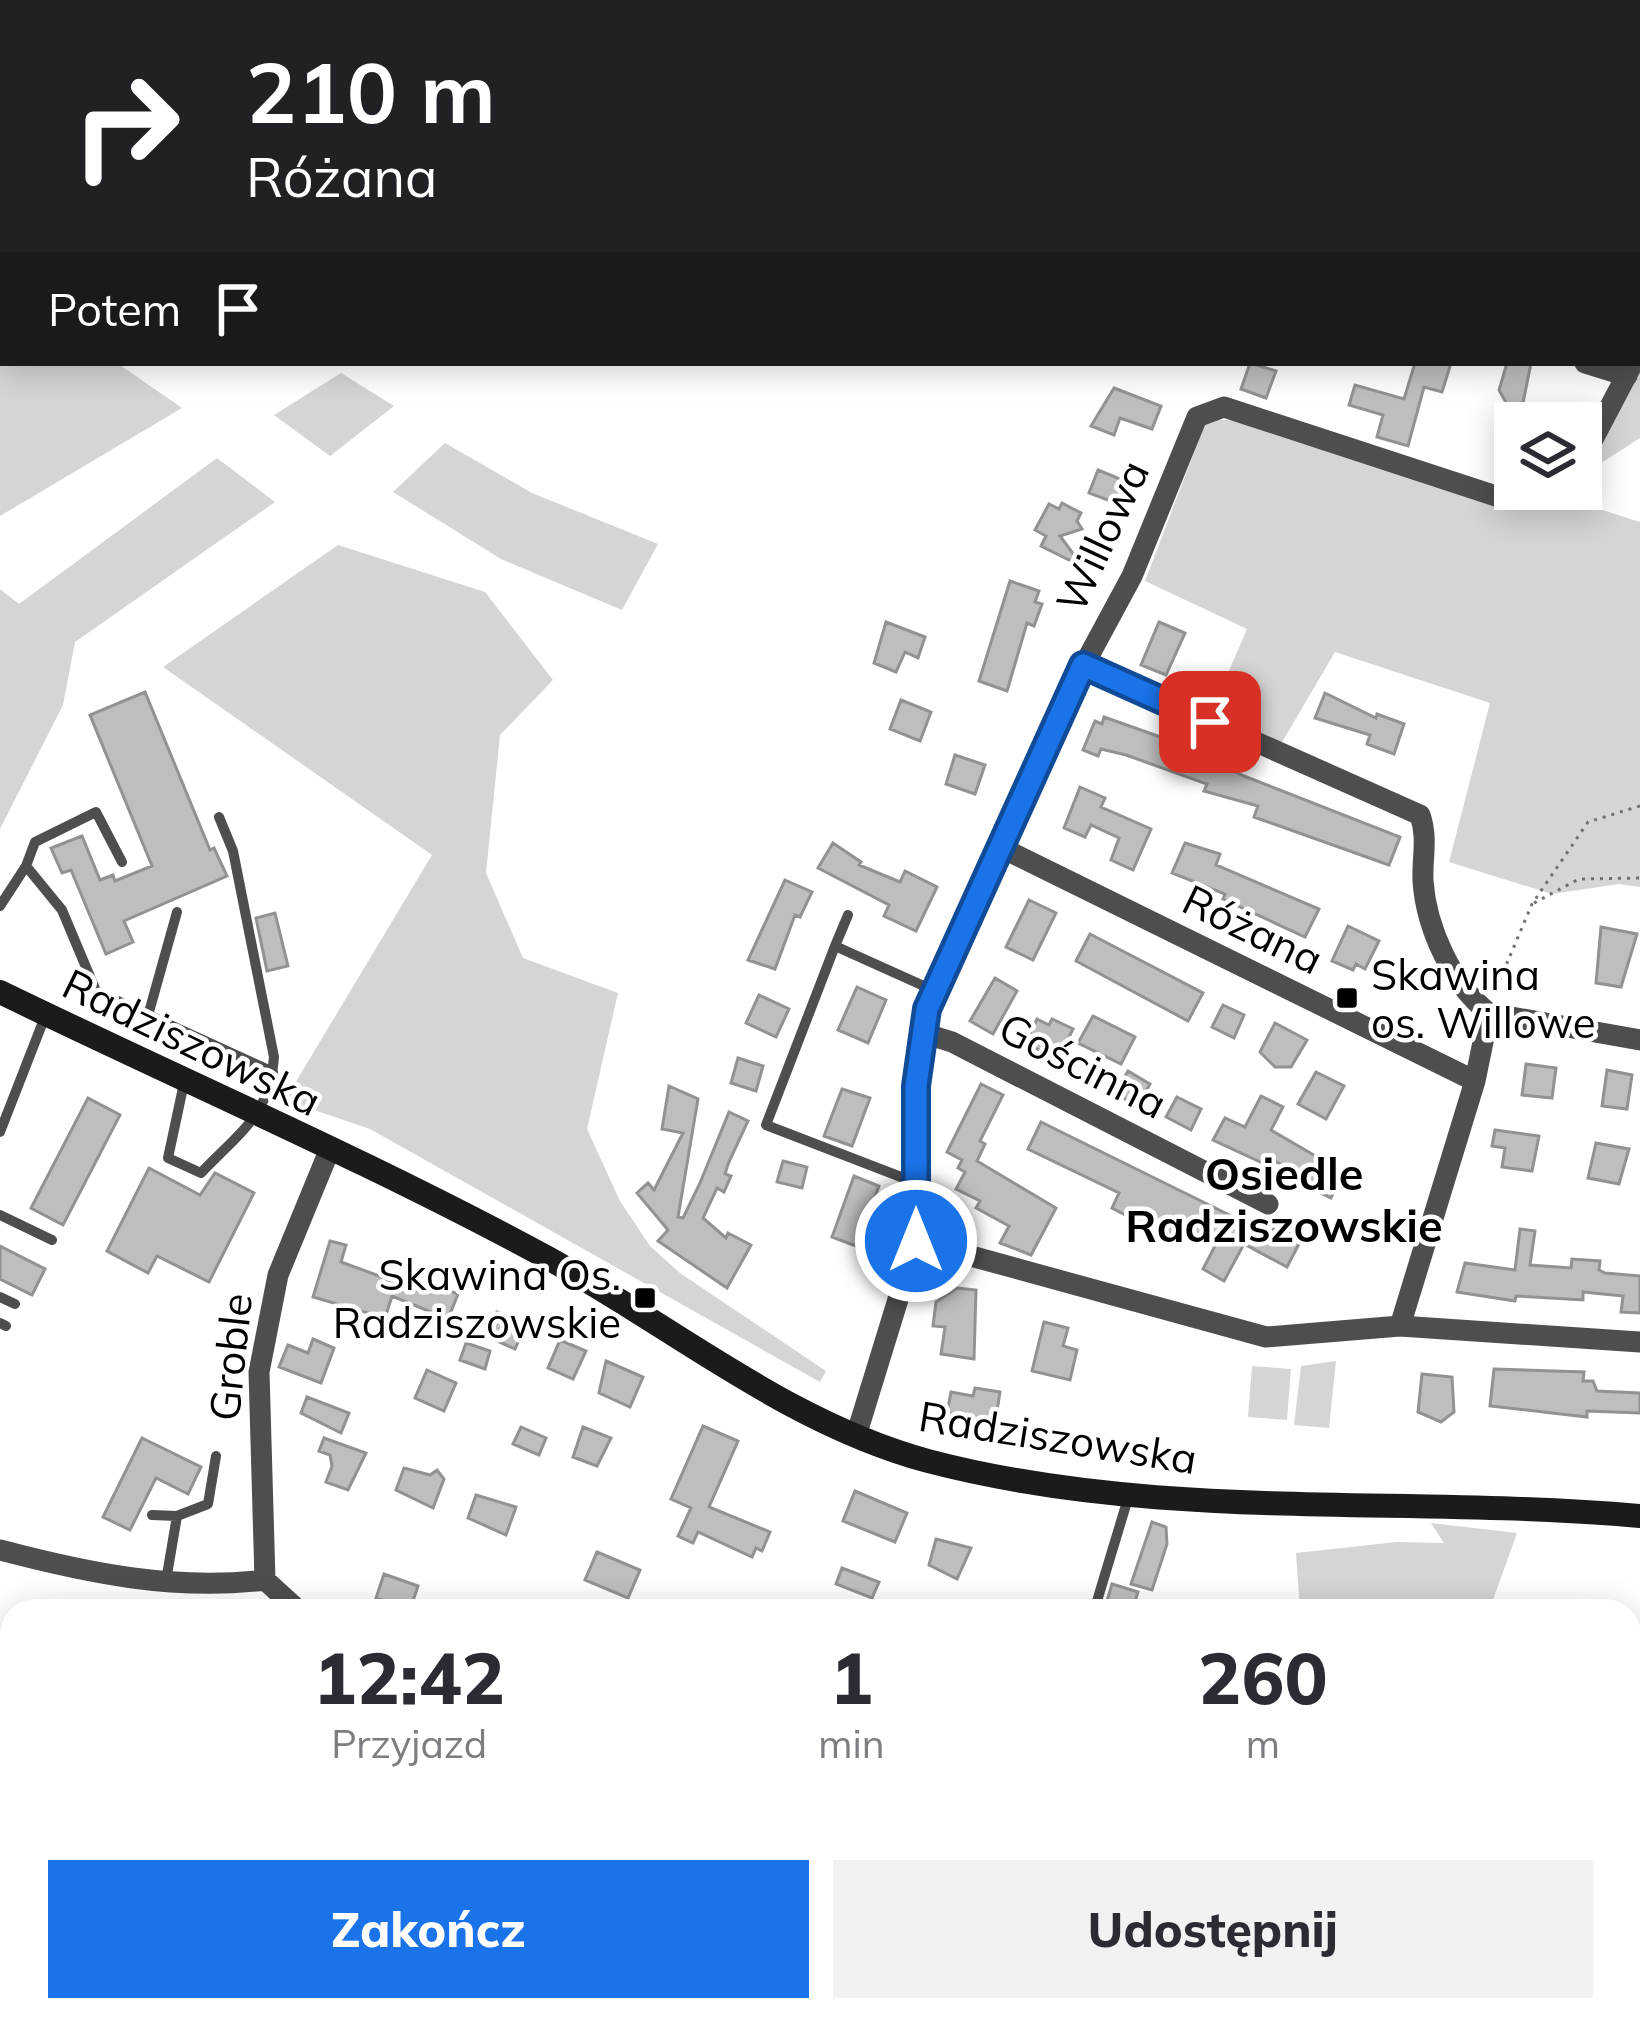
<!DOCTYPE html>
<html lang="pl">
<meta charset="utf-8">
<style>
body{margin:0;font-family:Mulish,sans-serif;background:#f2f2f3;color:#2b2b33;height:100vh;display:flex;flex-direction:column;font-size:45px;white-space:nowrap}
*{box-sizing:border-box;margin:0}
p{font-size:39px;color:#7c7c81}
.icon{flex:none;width:66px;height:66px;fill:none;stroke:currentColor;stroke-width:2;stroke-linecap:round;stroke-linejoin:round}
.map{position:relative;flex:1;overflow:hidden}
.panel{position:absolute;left:0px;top:1599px;width:1641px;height:423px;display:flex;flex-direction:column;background:#fff;border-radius:36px 36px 0 0;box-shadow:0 6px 30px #0003}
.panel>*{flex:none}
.banner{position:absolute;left:0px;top:0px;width:1641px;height:366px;box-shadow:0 6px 30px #0003;background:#202124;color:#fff;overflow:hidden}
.buttons{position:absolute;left:1494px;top:402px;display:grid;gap:24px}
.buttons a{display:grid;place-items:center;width:108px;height:108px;border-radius:0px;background:#fff;box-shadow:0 6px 30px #0003;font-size:60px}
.pin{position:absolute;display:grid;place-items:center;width:102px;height:102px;color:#fff;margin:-51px;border-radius:24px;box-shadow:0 6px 18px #0006}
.me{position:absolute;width:132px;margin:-66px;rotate:0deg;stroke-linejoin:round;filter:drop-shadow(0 0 9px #0008)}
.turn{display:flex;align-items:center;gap:42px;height:252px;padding:0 48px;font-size:54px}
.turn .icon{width:156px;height:156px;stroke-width:2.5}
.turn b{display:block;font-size:84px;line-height:102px}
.then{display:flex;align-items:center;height:114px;padding:0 48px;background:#0003;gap:24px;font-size:45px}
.eta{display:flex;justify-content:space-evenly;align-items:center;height:204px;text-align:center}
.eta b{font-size:72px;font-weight:800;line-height:84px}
.cta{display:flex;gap:24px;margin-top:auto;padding:24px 48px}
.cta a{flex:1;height:138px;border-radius:0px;background:#1a73e8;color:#fff;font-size:48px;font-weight:800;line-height:138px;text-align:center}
.cta a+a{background:#f2f2f3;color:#2b2b33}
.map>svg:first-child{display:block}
.green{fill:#d5d5d5}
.building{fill:#bebebe;stroke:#929292;stroke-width:3}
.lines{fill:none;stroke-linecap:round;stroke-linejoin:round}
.path{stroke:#707070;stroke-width:3;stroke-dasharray:3 6;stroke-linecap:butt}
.lane{stroke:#4e4e4e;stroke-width:10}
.street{stroke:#4e4e4e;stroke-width:21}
.secondary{stroke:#1b1b1b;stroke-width:24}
.route-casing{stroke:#114b97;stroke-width:30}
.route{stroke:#1a73e8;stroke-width:21}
.poi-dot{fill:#000;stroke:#fff;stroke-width:4.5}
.labels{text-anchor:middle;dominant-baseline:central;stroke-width:9;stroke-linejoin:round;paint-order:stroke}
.street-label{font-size:42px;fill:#000;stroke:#fff}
.poi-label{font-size:42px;fill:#000;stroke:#fff;text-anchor:start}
.neighbourhood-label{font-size:45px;font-weight:bold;fill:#000;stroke:#fff}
</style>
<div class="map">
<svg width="1640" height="2020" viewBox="0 0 1640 2020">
<rect width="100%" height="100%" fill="#fff"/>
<!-- green -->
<path class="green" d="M0,282L3,363H117L182,408L0,516Z
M1640,359V438L1581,476V472Z
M341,373L394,406L330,456L274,415Z
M1215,420H1238L1443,484L1552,494L1640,522V887L1619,884L1552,894L1449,862L1490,703L1335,652L1281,744L1211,712L1247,629L1145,581L1205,424Z
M445,443L532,493L658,544L622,610L501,559L393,492Z
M217,458L275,502L75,642L63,705L0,829V589L19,604Z
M338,545L485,592L553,680L500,735L486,873L523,958L618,993L587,1129L620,1201L650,1246L680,1273L826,1371L820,1382L370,1129L285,1100L432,855L163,667Z
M1336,1361L1329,1428L1294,1425L1301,1366Z
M1252,1366L1291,1369L1287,1420L1248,1417Z
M1431,1523L1517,1533L1489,1611H1300L1296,1553L1397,1542L1444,1543Z
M803,2010H921L918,2020H803Z
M991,2010H1195L1192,2020H1024Z"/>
<!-- building -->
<path class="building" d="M1250,363L1276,371L1266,398L1241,389Z
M1415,363H1451L1442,392L1424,387L1408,446L1377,437L1383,415L1349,405L1355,385L1404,399Z
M1507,363H1531L1523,403L1508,406L1499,390Z
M1114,388L1161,406L1152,429L1120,418L1114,435L1091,426Z
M1098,470L1130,483L1121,505L1089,493Z
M1062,503L1081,513L1077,521L1082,529L1060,536L1083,567L1041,546L1046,536L1035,530L1049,504L1059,509Z
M1010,581L1039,591L1035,602L1042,604L1034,626L1027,623L1007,691L979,681Z
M886,622L925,637L918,658L905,652L896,672L874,663Z
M1159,622L1185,633L1166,675L1141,665Z
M145,692L210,850L214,848L227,876L124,921L133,942L106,954L71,870L62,873L51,848L82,836L100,880L113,875L115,881L152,866L90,715Z
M1325,693L1376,718L1377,714L1404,724L1394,754L1367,744L1370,735L1315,718Z
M901,700L931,712L920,741L890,729Z
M1104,717L1217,757L1215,762L1244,776L1400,837L1389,865L1254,817L1258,806L1204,791L1207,784L1126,755L1101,749L1098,756L1083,750L1095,721L1102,724Z
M955,755L985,765L975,794L946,784Z
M1080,787L1105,798L1101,807L1151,829L1133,870L1111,860L1119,838L1091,825L1085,837L1064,828Z
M833,843L861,862L859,865L900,882L905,871L937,887L916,931L884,916L889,905L818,868Z
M1185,843L1220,854L1216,865L1319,909L1305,937L1223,899L1225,894L1172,873Z
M785,880L812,892L800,917L795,915L775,969L748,960Z
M1029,900L1056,913L1033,960L1006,947Z
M275,913L288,966L267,971L256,918Z
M1348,926L1379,941L1365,969L1356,964L1353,970L1332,961Z
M1601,927L1637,934L1621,987L1596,983Z
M1090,934L1203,993L1188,1021L1076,961Z
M995,978L1017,991L993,1034L970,1021Z
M857,987L886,1000L868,1043L838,1030Z
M759,995L789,1009L776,1037L746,1023Z
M1223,1005L1244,1015L1234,1038L1212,1027Z
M1093,1016L1135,1037L1121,1064L1078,1043Z
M1037,1019L1049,1025L1052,1019L1073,1029L1058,1059L1025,1043Z
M1275,1023L1307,1040L1291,1067H1275L1260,1052Z
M738,1058L763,1066L756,1091L731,1083Z
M1526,1064L1556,1068L1552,1098L1522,1095Z
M1607,1070L1632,1075L1627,1109L1602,1106Z
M1128,1071L1150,1084L1137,1106L1115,1093Z
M1316,1072L1344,1086L1326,1119L1298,1104Z
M981,1084L1003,1095L980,1141L985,1144L977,1161L1056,1208L1031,1255L1000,1243L1009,1226L976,1208L980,1201L956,1189L965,1172L958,1168L962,1160L947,1152Z
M669,1086L698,1099L678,1217L683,1218L700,1183L729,1112L748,1121L728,1164L725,1174L731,1176L724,1192L717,1188L703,1218L726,1238L728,1233L751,1245L727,1288L658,1241L668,1230L637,1193L648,1183L654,1190L683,1133L662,1129Z
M842,1089L870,1098L852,1146L824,1136Z
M1261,1096L1283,1107L1271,1130L1343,1172L1331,1198L1296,1181L1300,1173L1272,1160L1269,1166L1213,1140L1225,1118L1245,1127Z
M1177,1097L1201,1109L1191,1130L1166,1117Z
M88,1098L120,1115L63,1225L31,1208Z
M1041,1122L1270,1235L1275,1226L1301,1240L1287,1267L1244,1244L1224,1281L1203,1269L1215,1246L1188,1233L1182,1244L1158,1232L1112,1208L1119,1193L1028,1149Z
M1495,1130L1539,1136L1532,1171L1502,1167L1505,1148L1492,1146Z
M1596,1143L1629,1149L1619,1184L1588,1178Z
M783,1161L807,1167L802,1188L777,1182Z
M149,1168L200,1195L215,1173L254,1193L209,1282L157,1256L148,1273L107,1251Z
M854,1176L879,1186L856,1246L832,1237Z
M1520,1229L1535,1231L1530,1265L1571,1268L1572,1259L1600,1261L1599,1270L1605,1273L1640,1276V1313L1621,1312L1623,1296L1583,1292V1300L1516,1296L1515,1301L1457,1292L1465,1263L1515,1270Z
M330,1241L346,1245L341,1262L426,1293L430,1283L458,1294L448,1319L392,1296L385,1318L313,1297Z
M0,1246L45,1269L32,1295L0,1279Z
M957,1288L976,1290L974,1359L941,1354L945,1327L933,1326L936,1302Z
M497,1312L526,1324L515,1349L486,1336Z
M1044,1322L1068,1328L1063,1346L1077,1350L1070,1380L1032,1371Z
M313,1339L334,1348L321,1383L279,1367L288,1345L308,1353Z
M560,1340L586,1351L573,1379L548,1368Z
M466,1343L490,1351L485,1369L460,1360Z
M606,1361L643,1377L630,1407L599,1393Z
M1494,1369L1584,1372L1583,1381H1593L1597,1391L1640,1393V1413L1587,1411V1417L1490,1406Z
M427,1370L456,1383L444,1411L415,1398Z
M1422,1374L1452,1377L1454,1412L1441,1422L1418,1412Z
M975,1388L1000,1392L995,1424L947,1413L951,1392L973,1396Z
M307,1397L349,1413L341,1433L301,1413Z
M703,1426L738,1441L709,1507L770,1532L762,1551L756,1548L752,1557L698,1532L693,1543L678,1536L691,1508L671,1499Z
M521,1427L546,1438L539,1455L513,1444Z
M583,1427L611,1438L597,1466L573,1457Z
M142,1438L201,1467L188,1494L156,1478L130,1530L103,1517Z
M324,1438L366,1453L348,1490L326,1482L332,1466L330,1455L319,1451Z
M404,1468L430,1475L437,1470L444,1479L433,1508L396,1490Z
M855,1491L907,1513L895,1542L843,1521Z
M476,1495L516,1507L506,1535L468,1518Z
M1152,1522L1166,1527L1167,1544L1152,1590L1131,1584Z
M936,1539L971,1548L957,1579L929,1565Z
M597,1552L640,1570L628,1598L585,1580Z
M842,1568L879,1582L872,1598L836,1584Z
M384,1574L418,1586L410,1610L376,1598Z
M1112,1584L1138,1592L1132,1611H1104Z"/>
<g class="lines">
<!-- path -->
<path class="path" d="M1505,0L1517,3
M1638,34H1640
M1534,903L1579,879L1640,878
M1496,989L1532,904L1588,822L1640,806
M4,2020L12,1971
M797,2020L799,2013
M1639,2020L1640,2019"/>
<!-- lane -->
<path class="lane" d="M26,866L35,842L96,812L122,862
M0,906L26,866L62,910L96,991L273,1072
M848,915L835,946L935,991
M835,946L766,1125L914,1182
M149,1012L177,912
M184,1083L168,1158L201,1173C240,1132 270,1115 274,1057L233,851L219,817
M0,1132L46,1014
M0,1215L52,1240
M0,1297L15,1304
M0,1323L6,1326
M152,1515L177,1516L166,1581
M177,1516L208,1504L216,1456
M1094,1611L1129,1495"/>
<!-- street -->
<path class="street" d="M1638,183L1640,184
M1585,363L1627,376
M1581,462L1633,363
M1083,665L1420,815C1428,838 1422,857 1423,881C1426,927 1452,985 1489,1013L1640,1040
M998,846L1475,1081
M923,1033L952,1042L1268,1204
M916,1241L1266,1337L1400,1326L1640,1342
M1400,1326L1475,1081L1489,1013
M856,1436L916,1241V1086L927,1009L1071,689L1132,576L1197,417L1224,407L1502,498H1537L1552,489
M0,1550C87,1573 174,1591 265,1580L259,1372L278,1275L329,1151
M265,1580L299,1611"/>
<!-- secondary -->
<path class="secondary" d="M0,992C181,1080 369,1161 546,1257C672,1326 787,1423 928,1461C1160,1522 1404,1495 1640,1516"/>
</g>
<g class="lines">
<defs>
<path id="route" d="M916,1241V1086L927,1009L1083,665L1210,722"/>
</defs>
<!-- route casing -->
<use href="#route" class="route-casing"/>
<!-- route -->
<use href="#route" class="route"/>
</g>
<!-- markers -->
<g class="poi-dot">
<rect x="1335" y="986" width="24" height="24" rx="6"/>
<rect x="633" y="1286" width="24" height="24" rx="6"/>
</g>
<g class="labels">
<!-- street labels -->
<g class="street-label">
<text transform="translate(1102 536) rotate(-65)">Willowa</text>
<text transform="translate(1253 929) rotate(26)">Różana</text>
<text transform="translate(192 1042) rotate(26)">Radziszowska</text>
<text transform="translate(1083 1065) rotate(27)">Gościnna</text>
<text transform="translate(230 1357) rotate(-84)">Groble</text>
<text transform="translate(1058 1437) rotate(9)">Radziszowska</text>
</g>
<!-- poi labels -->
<g class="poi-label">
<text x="1371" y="974">Skawina<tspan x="1371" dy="48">os. Willowe</tspan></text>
<text x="621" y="1274" text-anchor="end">Skawina Os.<tspan x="621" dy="48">Radziszowskie</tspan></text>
</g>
<!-- neighbourhood labels -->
<g class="neighbourhood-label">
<text x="1284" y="1173">Osiedle<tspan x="1284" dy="52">Radziszowskie</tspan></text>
</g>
</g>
</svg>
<div class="buttons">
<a><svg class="icon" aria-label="layers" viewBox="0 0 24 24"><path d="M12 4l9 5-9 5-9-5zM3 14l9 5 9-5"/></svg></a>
</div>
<div class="pin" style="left:1210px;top:722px;background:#d93025"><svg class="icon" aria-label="arrive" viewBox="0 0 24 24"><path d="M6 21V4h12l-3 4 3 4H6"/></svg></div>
<svg class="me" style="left:916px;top:1241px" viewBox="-20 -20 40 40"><circle r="17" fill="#1a73e8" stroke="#fff" stroke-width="3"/><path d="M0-11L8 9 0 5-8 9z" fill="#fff"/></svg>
<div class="banner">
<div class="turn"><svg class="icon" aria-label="right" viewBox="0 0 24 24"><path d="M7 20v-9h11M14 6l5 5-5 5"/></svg><div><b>210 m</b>Różana</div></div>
<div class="then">Potem<svg class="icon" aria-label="arrive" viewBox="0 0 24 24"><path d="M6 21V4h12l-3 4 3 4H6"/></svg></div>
</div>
<section class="panel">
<div class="eta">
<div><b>12:42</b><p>Przyjazd</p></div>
<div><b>1</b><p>min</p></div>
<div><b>260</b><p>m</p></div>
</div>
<div class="cta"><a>Zakończ</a><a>Udostępnij</a></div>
</section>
</div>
